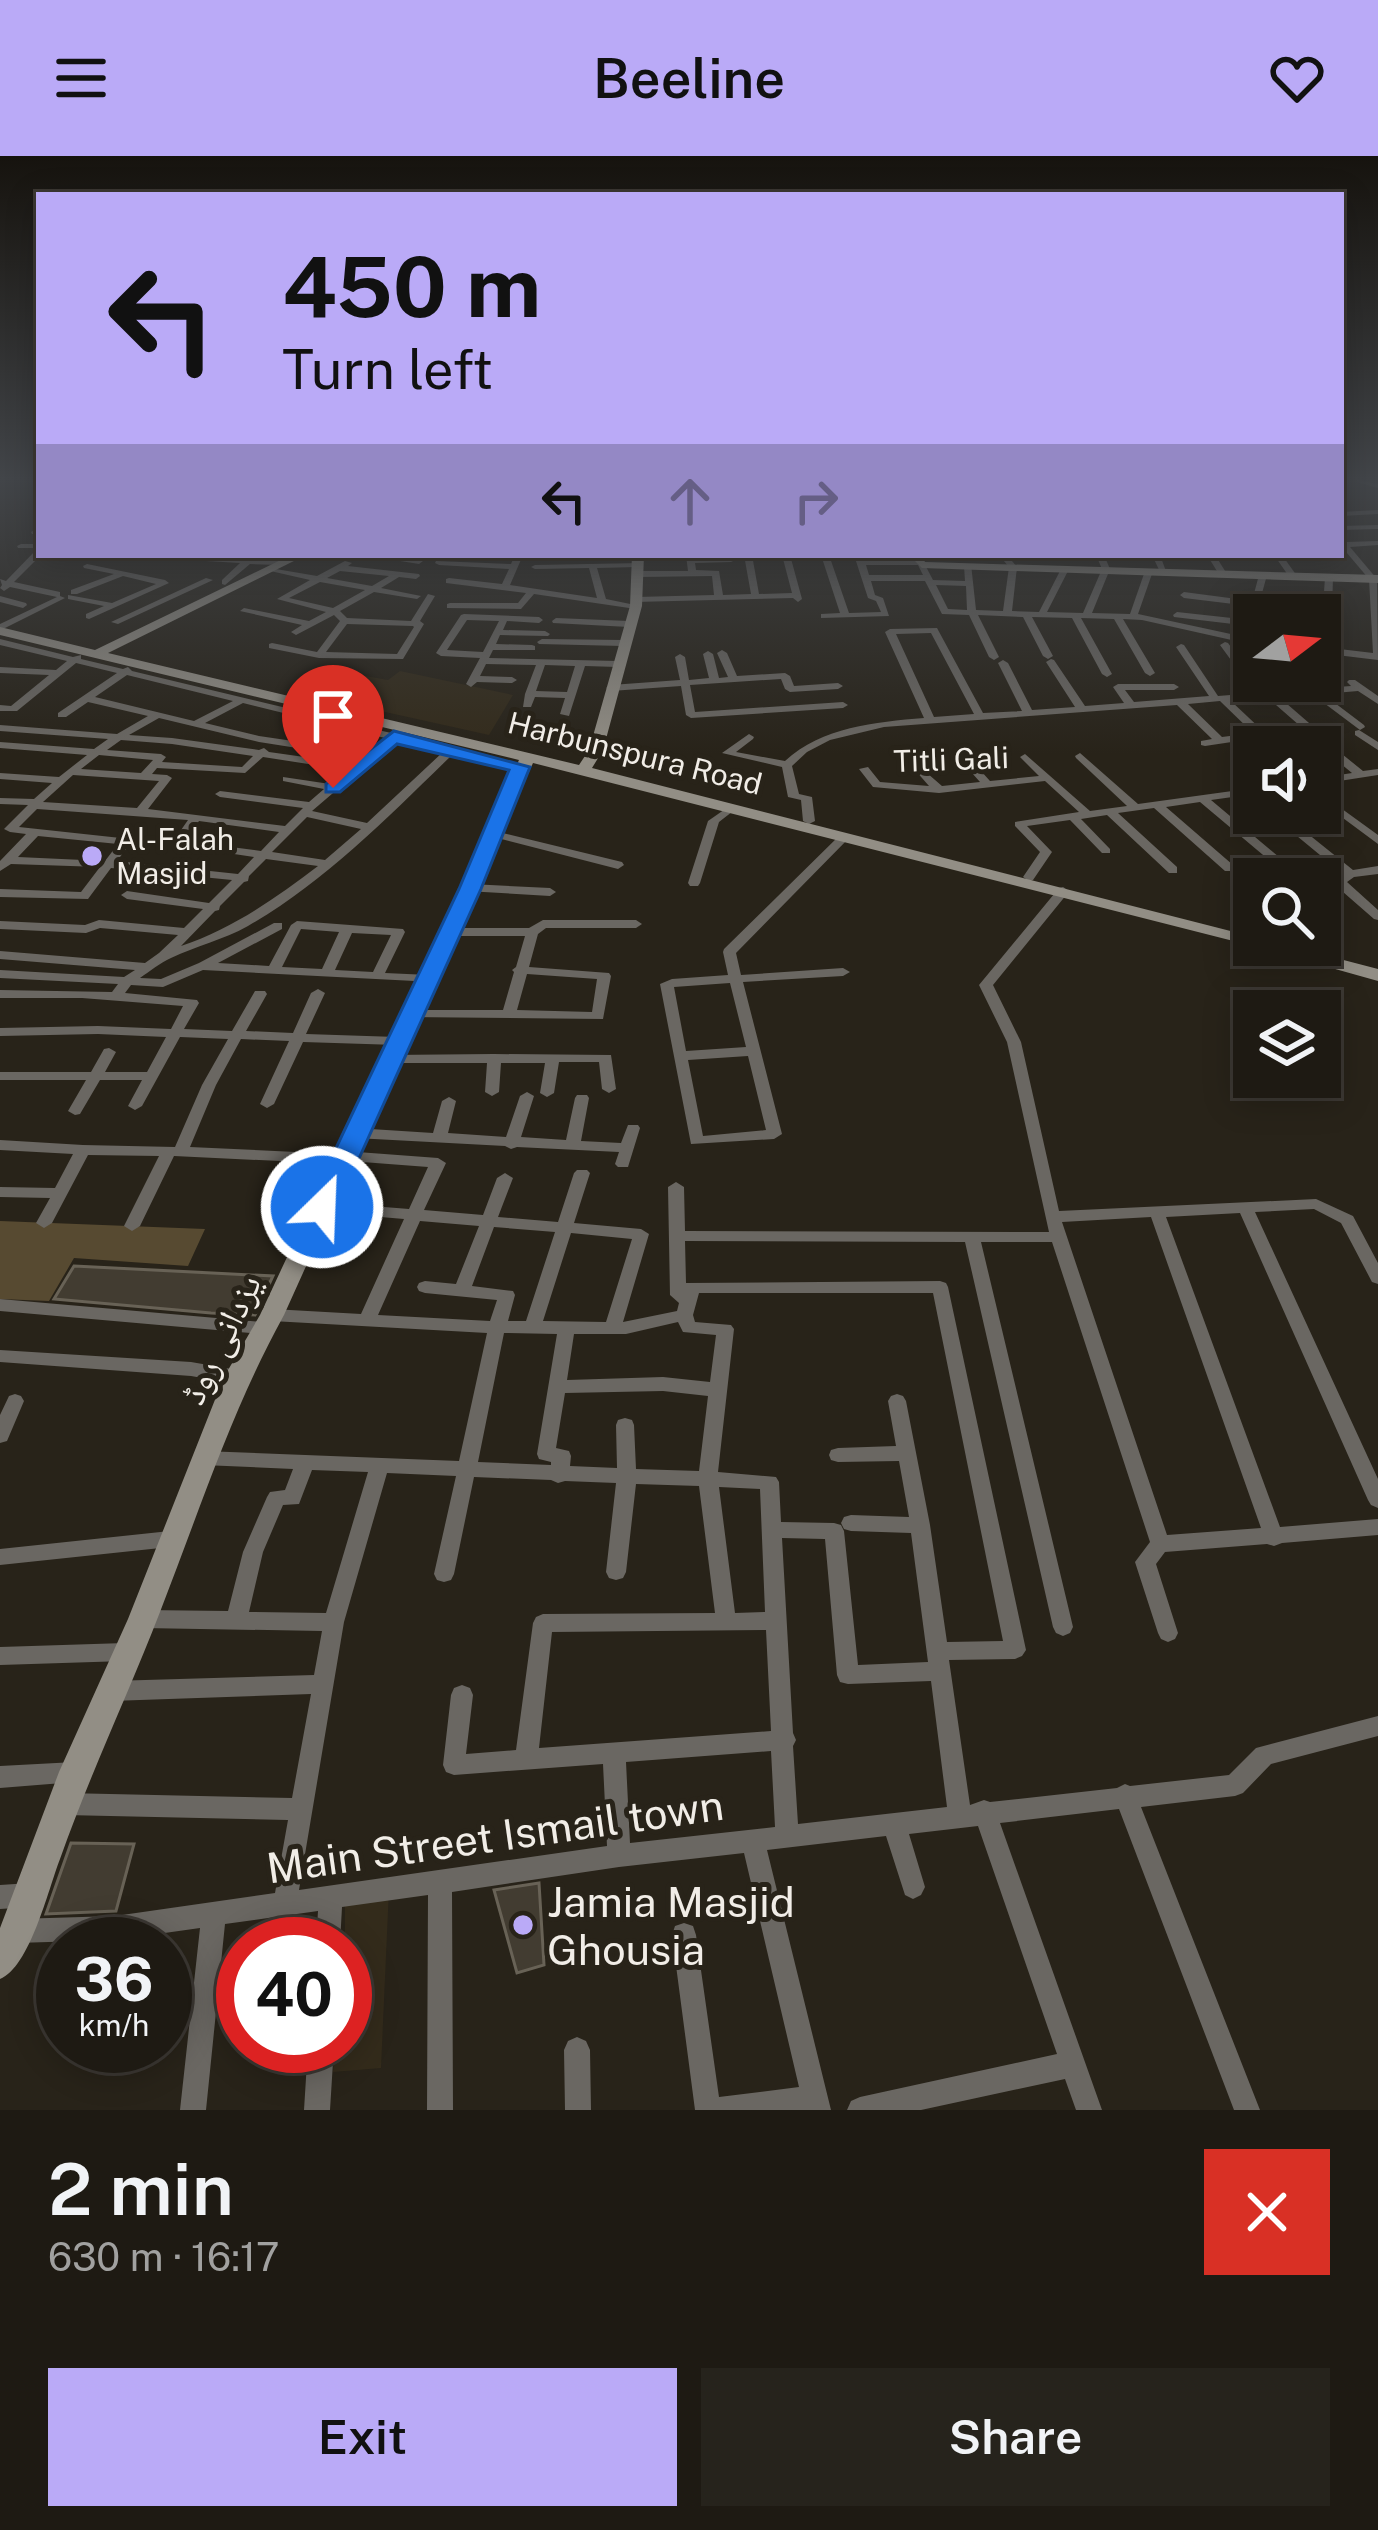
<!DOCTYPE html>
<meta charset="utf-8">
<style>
body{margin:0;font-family:"Public Sans","Noto Naskh Arabic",sans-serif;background:#26231c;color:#f1f3f6;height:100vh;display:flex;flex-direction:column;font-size:45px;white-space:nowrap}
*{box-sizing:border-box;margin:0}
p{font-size:39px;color:#a1a1a0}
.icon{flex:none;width:66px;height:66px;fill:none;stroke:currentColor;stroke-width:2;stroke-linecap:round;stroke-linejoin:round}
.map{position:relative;height:1954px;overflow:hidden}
.details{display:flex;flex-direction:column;background:#1e1a13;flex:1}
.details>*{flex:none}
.top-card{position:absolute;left:36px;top:36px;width:1308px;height:366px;border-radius:0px;box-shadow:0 6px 30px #0003,0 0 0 3px #3c3833;background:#baaaf7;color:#111;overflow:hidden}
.needle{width:78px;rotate:74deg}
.tools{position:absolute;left:1233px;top:438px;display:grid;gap:24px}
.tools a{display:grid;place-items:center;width:108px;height:108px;border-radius:0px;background:#1e1a13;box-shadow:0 6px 30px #0003,0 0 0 3px #3c3833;font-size:60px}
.speed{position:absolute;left:36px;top:1761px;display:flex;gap:24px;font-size:60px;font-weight:700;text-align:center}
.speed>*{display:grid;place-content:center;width:156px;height:156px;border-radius:50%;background:#1e1a13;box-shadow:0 6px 30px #0003,0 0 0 3px #3c3833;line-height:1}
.speed small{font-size:30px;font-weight:400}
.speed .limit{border:18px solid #d22;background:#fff;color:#111}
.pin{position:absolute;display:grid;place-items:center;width:102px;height:102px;color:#fff;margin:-123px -51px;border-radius:50% 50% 50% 0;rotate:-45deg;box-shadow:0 0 12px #0007}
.pin .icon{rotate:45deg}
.me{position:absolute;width:132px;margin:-66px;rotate:24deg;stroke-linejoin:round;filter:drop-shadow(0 0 9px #0008)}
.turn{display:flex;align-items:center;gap:42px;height:252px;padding:0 48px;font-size:54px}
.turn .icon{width:156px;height:156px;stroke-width:2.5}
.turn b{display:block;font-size:84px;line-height:102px}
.lanes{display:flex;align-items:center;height:114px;padding:0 48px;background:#0003;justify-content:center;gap:60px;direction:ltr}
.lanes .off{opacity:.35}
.round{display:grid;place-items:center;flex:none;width:126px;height:126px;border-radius:0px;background:#26231c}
.headline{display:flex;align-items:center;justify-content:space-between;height:204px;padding:0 48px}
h1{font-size:72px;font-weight:600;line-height:90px}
.primary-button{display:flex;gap:24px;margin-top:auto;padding:24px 48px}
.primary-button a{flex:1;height:138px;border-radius:0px;background:#baaaf7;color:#111;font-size:48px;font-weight:600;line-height:138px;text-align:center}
.primary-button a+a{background:#26231c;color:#f1f3f6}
header{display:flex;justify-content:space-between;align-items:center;height:156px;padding:0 48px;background:#baaaf7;color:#111;font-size:54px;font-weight:600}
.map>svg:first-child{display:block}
.built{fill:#332b1b}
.green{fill:#574a31}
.building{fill:#423c31;stroke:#686256;stroke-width:3}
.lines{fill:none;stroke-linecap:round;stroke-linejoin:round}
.street{fill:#6a6762;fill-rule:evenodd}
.secondary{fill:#928e85;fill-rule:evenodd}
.route{fill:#1a73e8;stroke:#114b97;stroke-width:3}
.poi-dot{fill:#baaaf7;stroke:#282319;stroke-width:4.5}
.labels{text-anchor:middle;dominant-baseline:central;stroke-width:10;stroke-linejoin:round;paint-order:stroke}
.far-street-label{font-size:30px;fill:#f1ede7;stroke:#282319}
.far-poi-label{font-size:30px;fill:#f1ede7;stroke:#282319;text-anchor:start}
.street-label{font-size:36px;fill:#f1ede7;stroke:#282319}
.near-street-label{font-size:42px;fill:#f1ede7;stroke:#282319}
.near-poi-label{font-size:42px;fill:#f1ede7;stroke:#282319;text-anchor:start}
</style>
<header><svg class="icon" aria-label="menu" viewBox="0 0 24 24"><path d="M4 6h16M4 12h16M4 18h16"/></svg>Beeline<svg class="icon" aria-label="heart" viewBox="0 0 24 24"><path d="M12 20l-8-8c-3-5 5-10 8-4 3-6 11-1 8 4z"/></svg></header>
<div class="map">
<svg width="1378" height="1954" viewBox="0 0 1378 1954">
<rect width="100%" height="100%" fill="#282319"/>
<!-- built -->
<path class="built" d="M400,515L513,539L489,579L331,544L366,520L388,524Z
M389,1733L381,1912L333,1916L335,1890H345V1739Z"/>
<!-- green -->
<path class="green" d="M0,1065L205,1073L188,1110L74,1102L49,1145L0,1143Z"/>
<!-- building -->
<path class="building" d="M74,1110L273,1120L255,1159L211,1157L54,1143Z
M71,1687L134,1688L116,1755L46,1758Z
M539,1727L544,1809L517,1817L494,1734Z"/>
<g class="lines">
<!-- street -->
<path class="street" d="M1357,324L1378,328V332L1357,326Z
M1378,354V358L1341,360V356Z
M1378,369V373L1341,374V370Z
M35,374H39V378H32L31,376Z
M1341,383L1346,386L1378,385V389L1350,391L1377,423L1378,504L1320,497L1325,421L1329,418L1333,421L1331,492L1373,497L1369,423L1341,390Z
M21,388H39V392H18L17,390Z
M36,394H39L41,399L14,426L60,436V440L65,442L5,472H0V468L57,441L10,431L4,435L0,432L2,429L0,423L6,425Z
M170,399L246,403L254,399L256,401L254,403L281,405L285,407L281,409L250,408L225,429L222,428V424L240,407L172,403L168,401Z
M363,399L417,403L422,399H431L419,408Z
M515,399H523L510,429L597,442L589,412L535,413L531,411L535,409L641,407L642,409L638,411L597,412L606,443L640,450L636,453L534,438L521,453L447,452V448L450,447H518L526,437L446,427V423L449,422L502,428L509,413L439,409L435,407L436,405L511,408Z
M686,399H694V402H734L735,404L731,406L695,407L696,414L719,415L723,439L751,438L744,399H752L759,438L792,437L782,399H790L802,443L798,446L793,442L634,446V442L637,441L714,439L712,420L638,421L634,418L638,415H688Z
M821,399H829L849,457L881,456L876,445L868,442L854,399H862L864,405H923L933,424L965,425L964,410L971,408L976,454L1003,455L1009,411L999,399H1007L1017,411L1012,455L1039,456L1061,413L1065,411L1069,413L1047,456L1083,457L1102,413L1096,399H1104L1110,413L1092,457L1130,458L1145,415L1149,413L1153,415L1138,458L1254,483V489L1142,464L1123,463L1155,517L1150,520L1145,517L1114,463L1081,462L1112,518L1107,521L1102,518L1072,462L1032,461L1053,500L1048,503L1043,500L1023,461L978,459L999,501L994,504L989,501L969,459L942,458L925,425H871L875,439L883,442L889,460L821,462V458L840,457ZM866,409H918L923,419H869ZM936,429L966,430L967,454L948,453Z
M1152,399H1160L1167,418H1161Z
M1207,399H1215L1227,418L1226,420H1220Z
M1274,399H1282L1297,420L1296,422H1290Z
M345,405L352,407L348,410L419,418L420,420L416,423L399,421L381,432L421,440L417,443L374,436L340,455L347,462L411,465L428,438L435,440L420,465L424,468L403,503L319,502L269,492V488L272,487L317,496L340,465L334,459L296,479L291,476L302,469L240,455L244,452L309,465L326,456L277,443L310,424L266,414L270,412L317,420ZM340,415L389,420L372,430L327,422ZM320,426L365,434L333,452L289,442ZM347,468L413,470L414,471L397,498L326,496Z
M87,408L165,424L169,427L89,463L86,462V458L104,450L68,443V439L112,447L156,428L123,420L77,438H71V434L114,418L84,412L83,410Z
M1263,416L1267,419L1256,459L1249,457L1250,450L1184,442L1180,439L1184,436L1252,445L1259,419Z
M206,422L213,424L118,468L111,466Z
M0,440L26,447L27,449L23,452L0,446Z
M1177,456L1250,464L1254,468L1250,470L1174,461L1173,459Z
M464,458L539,461L543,464L539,467L507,465L503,474L545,475L550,478L548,480L500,479L496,488L532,489L535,490V494H493L489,502L618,505L623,508L618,511L585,510L569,560L560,558L565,542L535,541L531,551H523L525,538L536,509L486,508L480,520L512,521L517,524L512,527L477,526L471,531L466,528L480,502L441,500L436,497L461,459ZM467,464L499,465L483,496L447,494ZM545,509L575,510L567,536L536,535Z
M556,462L629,465L633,468L629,471L553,467L552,465Z
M937,472L983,557L1022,555L998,507L1003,504L1008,507L1032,554L1075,551L1046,506L1051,503L1054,504L1085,550L1124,547L1113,531L1118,528H1174L1179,531L1174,534H1125L1134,546L1209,540L1176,491L1181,488L1184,489L1218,540L1255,537L1220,489L1225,486L1228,487L1254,522V525L1265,536L1351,530L1347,526L1349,524H1355L1378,540V548L1358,535L1323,538L1364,569L1365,571L1360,574L1312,538L1279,541L1316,573V577L1363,615L1378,613V619L1320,628V622L1352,617L1307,580V576L1268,542L1231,545L1265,577V581L1205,590L1201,589V585L1212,583L1177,549L884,571L830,584L807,596L792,610L799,638L812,641L815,665L809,668L803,665L801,644L788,641L782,611L722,597L749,578L754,581L753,583L736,596L785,605C822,571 875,566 924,562L885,476L890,473ZM931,477L974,558L934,561L896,478ZM1220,545L1253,577L1222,581L1188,548Z
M0,483L73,501L81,499V503L123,513L128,511L132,515L391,577L398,573L403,576L400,579L525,611L520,614L453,598C389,660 325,726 248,770C223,784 196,790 171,802C160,807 150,815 140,822L161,823L199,807L274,767H282V773L218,807L269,810L291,769L297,765L403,773L405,776L385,817L429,819L434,820L436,823L434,826L203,814L163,831L131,829L125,837L197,844L199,847L184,873L232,875L255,835H265L267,838L246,875L293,877L311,837L318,833L325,837L306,878L397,881L404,885L397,889L303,886L274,948L267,952L260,948L289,885L241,883L216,929L190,991L338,998L344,995L438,1002L446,1007L424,1054L483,1059L497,1022L505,1017L513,1022L498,1061L558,1066L574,1017L577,1014H587L590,1017L574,1067L641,1073L649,1078L623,1166L677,1155L679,1147L670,1139L668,1031L676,1026L684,1031L685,1075L1049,1076L1007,886L979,829L1059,732L1063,731L1069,735L1067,738L993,829L1021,886L1059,1055L1316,1043L1353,1060L1378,1107V1128L1372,1126L1341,1067L1314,1053L1255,1056L1378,1323V1352L1371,1349L1368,1344L1240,1057L1166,1061L1280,1371L1378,1363V1379L1282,1387L1274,1390L1267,1388L1165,1396L1156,1408L1178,1477L1175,1483L1168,1486L1161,1483L1158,1477L1135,1406L1150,1386L1052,1086H981L1073,1471L1070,1477L1063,1480L1056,1477L1053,1471L965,1086L685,1085L686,1127L940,1125L946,1127L948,1131L1026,1494L1022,1500L1015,1503L949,1504L970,1649L984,1644L990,1646L1117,1632L1125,1628L1130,1630L1229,1619L1256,1592L1378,1560V1580L1271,1608L1243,1637L1235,1640L1141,1651L1260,1954H1234L1119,1653L1000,1667L1102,1954H1076L1065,1923L921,1954H847L851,1945L860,1941L1057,1898L978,1670L909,1678L925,1731L921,1739L913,1743L905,1739L886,1680L767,1694L831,1954H695L672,1779L675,1770L684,1767L693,1770L696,1779L719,1941L799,1931L744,1697L619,1711L452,1736L453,1954H427L428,1739L342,1751L340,1788H316L318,1755L225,1768L206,1954H180L200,1772L115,1784L16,1787L7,1784L4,1775L7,1766L16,1763L115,1760L275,1737L288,1664L65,1659L57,1656L54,1648L57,1640L65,1637L292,1642L311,1538L111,1545L103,1542L100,1535L103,1528L111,1525L314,1519L322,1475L143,1472L136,1469L133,1463L136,1457L143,1454L228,1455L243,1396L267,1341L270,1336L285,1334L293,1313L203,1309L196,1307L194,1302L196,1297L203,1295L459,1305L487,1177L272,1165L266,1163L263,1159L266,1155L272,1153L361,1158L404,1063L322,1056L314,1051L322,1046L409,1053L428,1011L349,1005L343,1008L174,1000L140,1070L132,1075L124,1070L159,1000L88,999L52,1067L44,1072L36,1067L50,1042L0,1041V1031L55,1032L73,998L0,994V984L83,989L175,991L202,929L228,883L180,881L142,950L135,954L128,950L142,924H100L80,958L75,959L68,955L86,924H0V916H91L104,893L109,892L116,896L105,916H147L166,881L98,878L0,880V872L98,870L171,873L183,850L82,842H0V834L112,836L118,828L0,822V814L124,821L135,814L0,803V795L145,807L159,797L178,779L100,772L86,777L0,773V765L85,769L99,764L184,772L203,753L127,743L121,739L127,735L209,747L232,724L111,712L88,743L0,741V733L81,736L100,711L11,708L0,715V705L26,678L10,676L4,673L28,649L0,648V642L34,643L52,627L0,623V617L59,621L87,599L0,592V586L94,593L108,583L0,575V569L117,578L148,560L88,546L66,561H58V557L117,517L76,507L17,555H0V549L11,550L49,519L0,517V511L56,514L67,505L0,489ZM127,519L233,545L194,565L95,541ZM243,547L385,582L368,596L259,580L205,567ZM159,562L259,586L361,602L354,608L269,596L264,592L259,594L172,582L129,579ZM121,584L172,588L253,600L242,611L162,606L166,601L161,598L107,594ZM395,584L443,596L367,667L312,655ZM99,599L153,604L141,617L81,613ZM263,601L347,614L330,628L283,621V625L324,633L309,646L220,635L215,638L220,641L303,652L285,670L148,653L172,622L167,619L152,618L157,612L245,617ZM73,619L159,625L137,652L43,646ZM37,653L188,664L172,687L174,689L254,701L238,718L117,705L132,685L130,683L19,671ZM307,661L361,673L325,704L272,696ZM199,665L279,676L261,695L185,685ZM38,680L118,688L105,705L18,701ZM266,703L318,710C276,742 232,773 181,790L215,755L219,754L220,750L244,726L248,725L249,720ZM301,773L339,776L322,813L282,811ZM352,777L391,779L373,816L335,814ZM1151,1061L1261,1372L1167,1379L1062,1066ZM420,1065L479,1070L456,1128L425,1125L419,1127L417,1131L419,1135L425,1137L497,1144L490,1165L378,1159ZM494,1071L555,1076L526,1165H508L515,1139L513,1135L472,1130ZM571,1077L632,1083L606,1166L543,1165ZM699,1137H933L1003,1485L947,1486L930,1369L906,1245L903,1240L897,1238L891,1240L888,1245L896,1290L838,1292L831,1294L829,1299L831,1304L838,1306L899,1305L909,1361L851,1359L844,1361L841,1367L844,1373L851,1375L911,1377L928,1506L858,1509L844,1375L841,1369L834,1367L781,1366L779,1326L776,1321L718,1316L734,1173L731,1169L695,1166L693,1159ZM678,1166L683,1176L716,1179L710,1226L663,1221L567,1224L574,1178H626ZM504,1177L557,1178L537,1298L539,1303L551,1306V1309L478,1306ZM663,1235L708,1240L699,1315L636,1313L634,1269L632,1264L625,1262L618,1264L616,1269L617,1312L570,1310L571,1300L569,1295L556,1292L565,1237ZM312,1314L368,1316L326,1457L249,1456L263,1396L283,1349L299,1348ZM387,1317L456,1320L434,1418L437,1424L444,1426L451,1424L454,1418L474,1321L551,1324L558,1327L565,1325L616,1327L606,1416L609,1422L616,1424L623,1422L626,1416L636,1328L699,1330L715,1457L543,1458L536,1461L533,1467L516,1594L466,1598L473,1539L470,1532L462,1529L454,1532L451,1539L443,1609L446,1616L454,1619L603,1608L607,1690L299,1734L344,1466ZM719,1331L760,1333L765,1456L735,1457ZM782,1382L825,1383L837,1519L840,1526L848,1528L931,1525L947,1651L798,1668L793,1590L796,1584L793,1577ZM766,1474L771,1575L539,1592L552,1476ZM771,1595L775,1671L630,1687L626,1606Z
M542,483L623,484L628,487L623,490L539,488L537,486Z
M722,494L727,497L737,520L785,517L790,520L794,530L838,527L843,530L838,533L790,536L785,533L781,523L690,529L695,556L843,546L848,549L843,552L691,562L686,559L681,530L611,535L606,532L611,529L680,524L675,501L680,498L685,501L689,524L709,522L703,498L708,495L713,498L719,522L728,521L717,497Z
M1359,574L1378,586V594L1355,579V575Z
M1080,597L1138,648L1254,632V638L1211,644L1292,712L1290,715H1282L1200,646L1166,651L1233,709V715H1225L1154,652L1118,657L1177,711V717H1169L1107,659L1081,663L1110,693V697H1102L1070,664L1027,670L1052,696L1033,724L1029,725L1023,721L1040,696L1015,670V666L1079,656L1045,625L939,637L873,631L859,613L868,611L880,626L929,630L915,614L920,611L942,630L980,626L963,607L968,604L972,605L990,625L1039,620L1020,601L1025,598L1090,655L1127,650L1076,602L1075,600Z
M1232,597H1240L1254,609V618L1232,601Z
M1320,637L1378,679V688L1320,645Z
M731,649L737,652L719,666L700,727L698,730H690L688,727L708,665Z
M1269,657H1282L1353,714L1378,710V718L1354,721L1347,726L1378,754V764L1374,763L1335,729V723L1343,718Z
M490,674L622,706L624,709L618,713L486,679V675Z
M845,677L851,680L849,682L736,797L741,819L843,812L850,816L843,820L743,826L782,978L774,983L691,988L660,828L672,823L728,819L723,796L724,793L841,678ZM730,827L746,891L686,895L674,831ZM748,900L766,974L703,980L688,904Z
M470,728L550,732L556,736L550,740L466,735L464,732Z
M543,764H636L642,768L636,772H546L538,778L529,811L609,817L611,820L603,863L406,861L404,858L406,855L411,854H503L514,816L512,814L516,811L525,780H450L444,776L450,772H529ZM527,818L597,823L592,856L517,854Z
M1294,789H1306V790L1300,794Z
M494,898L611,899L616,933L609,937L602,933L599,906H559L554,937L547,941L540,937L545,907H501L499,936L492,940L485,936L487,907H389L382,903L389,899Z
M527,936L534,940L521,981L566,984L575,942L577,939H587L589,942L581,985L621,987L628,969H638L640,972L628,1011H618L615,1008L619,996L517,991L511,993L505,990L355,982L348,977L355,972L433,977L442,945L449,941L456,945L448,977L506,981L520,940Z
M0,1143L263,1166L269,1168L272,1172L269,1176L263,1178L0,1155Z
M0,1194L191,1206L237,1214L243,1216L246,1221L243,1226L237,1228L191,1220L0,1206Z
M15,1238L21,1240L24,1245L7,1285L0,1287V1259L9,1240Z
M170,1375L177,1377L180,1383L177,1389L170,1391L0,1409V1393Z
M125,1487L132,1489L136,1496L132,1503L125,1505L0,1509V1491Z
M75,1606L83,1609L86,1616L83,1623L75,1626L0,1632V1610Z
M30,1727L39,1731L42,1739L39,1747L30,1751L0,1753V1729Z
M577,1881L586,1885L590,1894L591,1954H565L564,1894L568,1885Z
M308,1890H334L330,1954H304Z"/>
<!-- secondary -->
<path class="secondary" d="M291,399H306L108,497L579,609L589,594L630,450L632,399H644L642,450L603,594L592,612L1254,781V789H1286L1378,813V825L1257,791L533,607L284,1159C232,1253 199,1356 160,1456C128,1539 90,1618 60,1703C48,1734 30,1811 0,1823V1772L59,1616L128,1463L224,1221L260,1159L519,604L0,479V471L95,494Z
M909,399H921L925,406L1378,419V427L922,412Z"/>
</g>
<!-- sky -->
<linearGradient id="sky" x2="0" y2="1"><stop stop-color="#16130e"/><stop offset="0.54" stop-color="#424549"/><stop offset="1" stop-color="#424549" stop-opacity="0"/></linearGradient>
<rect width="1378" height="598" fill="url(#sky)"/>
<!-- route -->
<path class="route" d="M394,575L530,611L481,733L337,1051L322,1061L308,1051L459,733L509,614L397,588L340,636H326V628Z"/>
<!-- markers -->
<g class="poi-dot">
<circle cx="92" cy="700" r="12"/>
<circle cx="523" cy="1769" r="12"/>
</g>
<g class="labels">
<!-- far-street labels -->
<g class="far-street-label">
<text transform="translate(635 597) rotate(14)">Harbunspura Road</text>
<text transform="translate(951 603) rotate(-2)">Titli Gali</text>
</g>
<!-- far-poi labels -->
<g class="far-poi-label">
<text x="116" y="683">Al-Falah<tspan x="116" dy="34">Masjid</tspan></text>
</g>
<!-- street labels -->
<g class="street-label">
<text transform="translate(220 1183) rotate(-64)">یزدانی روڈ</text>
</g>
<!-- near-street labels -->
<g class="near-street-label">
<text transform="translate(495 1680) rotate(-8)">Main Street Ismail town</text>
</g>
<!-- near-poi labels -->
<g class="near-poi-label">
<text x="547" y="1745">Jamia Masjid<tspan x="547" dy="48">Ghousia</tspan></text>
</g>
</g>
</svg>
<div class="tools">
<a><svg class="needle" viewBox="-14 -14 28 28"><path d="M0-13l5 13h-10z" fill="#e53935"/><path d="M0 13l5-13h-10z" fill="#a1a1a0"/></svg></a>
<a><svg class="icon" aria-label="sound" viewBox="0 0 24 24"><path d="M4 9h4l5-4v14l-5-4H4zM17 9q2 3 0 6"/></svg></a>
<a><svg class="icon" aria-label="search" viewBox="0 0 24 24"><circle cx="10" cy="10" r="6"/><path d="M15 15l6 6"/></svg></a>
<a><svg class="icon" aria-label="layers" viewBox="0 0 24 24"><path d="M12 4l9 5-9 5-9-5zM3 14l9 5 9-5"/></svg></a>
</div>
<div class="speed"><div>36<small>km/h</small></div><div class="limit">40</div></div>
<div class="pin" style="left:333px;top:632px;background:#d93025"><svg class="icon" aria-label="arrive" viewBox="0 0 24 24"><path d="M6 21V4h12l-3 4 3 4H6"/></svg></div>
<svg class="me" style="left:322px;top:1051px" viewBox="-20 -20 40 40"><circle r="17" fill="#1a73e8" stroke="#fff" stroke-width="3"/><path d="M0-11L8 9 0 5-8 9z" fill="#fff"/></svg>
<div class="top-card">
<div class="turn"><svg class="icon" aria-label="left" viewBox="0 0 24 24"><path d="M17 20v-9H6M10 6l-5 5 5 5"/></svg><div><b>450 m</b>Turn left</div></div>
<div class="lanes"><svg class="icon" aria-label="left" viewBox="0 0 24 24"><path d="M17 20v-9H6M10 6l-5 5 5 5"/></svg><svg class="icon off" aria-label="ahead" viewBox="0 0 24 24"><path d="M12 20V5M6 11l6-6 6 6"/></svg><svg class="icon off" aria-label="right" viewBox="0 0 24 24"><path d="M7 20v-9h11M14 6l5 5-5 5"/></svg></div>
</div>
</div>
<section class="details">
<div class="headline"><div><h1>2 min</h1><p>630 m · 16:17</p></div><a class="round" style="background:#d93025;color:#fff"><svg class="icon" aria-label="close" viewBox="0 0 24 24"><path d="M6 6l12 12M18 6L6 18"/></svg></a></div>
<div class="primary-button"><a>Exit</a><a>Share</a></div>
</section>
